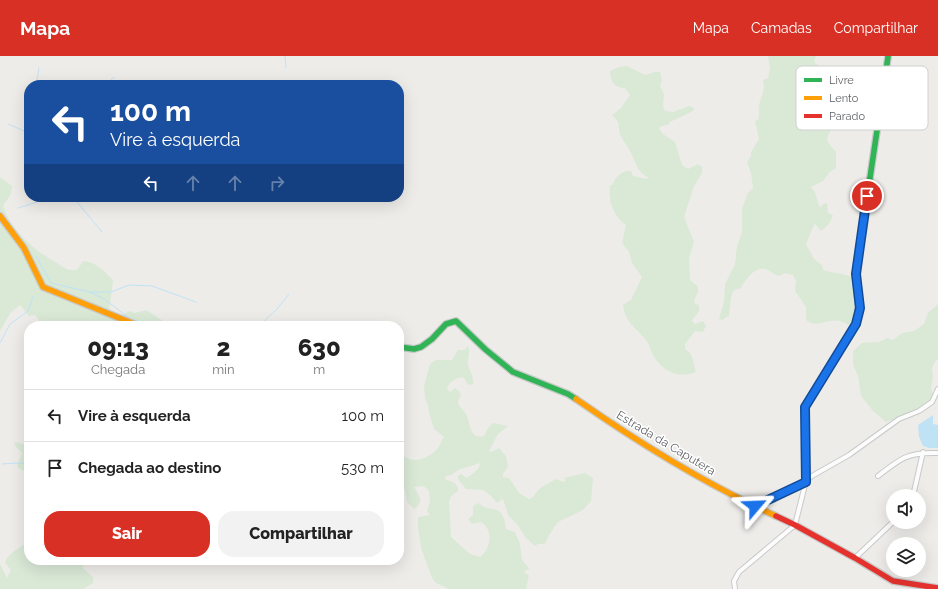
<!DOCTYPE html>
<html lang="pt">
<meta charset="utf-8">
<style>
body{margin:0;font-family:Raleway,sans-serif;background:#f2f2f2;color:#222;height:100vh;display:flex;flex-direction:column;font-size:15px;white-space:nowrap}
*{box-sizing:border-box;margin:0}
p{font-size:13px;color:#767676}
.icon{flex:none;width:22px;height:22px;fill:none;stroke:currentColor;stroke-width:2;stroke-linecap:round;stroke-linejoin:round}
.map{position:relative;flex:1;overflow:hidden}
.drawer{position:absolute;left:24px;top:265px;width:380px;height:244px;display:flex;flex-direction:column;background:#fff;border-radius:16px;box-shadow:0 4px 16px #0002}
.drawer>*{flex:none}
.top-card{position:absolute;left:24px;top:24px;width:380px;height:122px;border-radius:16px;box-shadow:0 4px 16px #0002;background:#1a4fa0;color:#fff;overflow:hidden}
.tools{position:absolute;left:886px;top:433px;display:grid;gap:8px}
.tools a{display:grid;place-items:center;width:40px;height:40px;border-radius:50%;background:#fff;box-shadow:0 4px 16px #0002;font-size:20px}
.pin{position:absolute;display:grid;place-items:center;width:34px;height:34px;color:#fff;margin:-17px;border:2px solid #fff;border-radius:50%;box-shadow:0 1px 4px #0007}
.me{position:absolute;width:44px;margin:-22px;rotate:64deg;stroke-linejoin:round;filter:drop-shadow(0 0 3px #0008)}
.turn{display:flex;align-items:center;gap:14px;height:84px;padding:0 20px;font-size:18px}
.turn .icon{width:52px;height:52px;stroke-width:2.5}
.turn b{display:block;font-size:28px;line-height:34px}
.lanes{display:flex;align-items:center;height:38px;padding:0 20px;background:#0003;justify-content:center;gap:20px;direction:ltr}
.lanes .off{opacity:.35}
.eta{display:flex;justify-content:space-evenly;align-items:center;height:68px;text-align:center}
.eta b{font-size:24px;font-weight:800;line-height:28px}
.action{display:flex;gap:8px;margin-top:auto;padding:8px 20px}
.action a{flex:1;height:46px;border-radius:16px;background:#d93025;color:#fff;font-size:16px;font-weight:800;line-height:46px;text-align:center}
.action a+a{background:#f2f2f2;color:#222}
ul{padding:0;list-style:none}
li{display:flex;align-items:center;gap:12px;height:52px;padding:0 20px;border-top:1px solid #e0e0e0}
li div{flex:1}
li b{display:block;font-size:15px}
li em{font-style:normal}
header{display:flex;align-items:center;gap:24px;box-sizing:border-box;height:56px;padding:0 20px;background:#d93025;color:#fff}
header strong{font-size:19px}
nav{display:flex;gap:22px;margin-inline-start:auto;font-size:14px}
.map>svg:first-child{display:block}
.green{fill:#d9e9d6}
.water{fill:#c0e2f5}
.lines{fill:none;stroke-linecap:round;stroke-linejoin:round}
.stream{stroke:#c0e2f5;stroke-width:1}
.street-casing{stroke:#c8c9c9;stroke-width:6}
.fast-casing{stroke:#c8c9c9;stroke-width:8}
.slow-casing{stroke:#c8c9c9;stroke-width:8}
.jam-casing{stroke:#c8c9c9;stroke-width:8}
.street{stroke:#fcfcfc;stroke-width:4}
.fast{stroke:#30b455;stroke-width:5.5}
.slow{stroke:#ff9f0a;stroke-width:5.5}
.jam{stroke:#e5322d;stroke-width:5.5}
.route-casing{stroke:#114b97;stroke-width:10}
.route{stroke:#1a73e8;stroke-width:7}
.labels{text-anchor:middle;dominant-baseline:central;stroke-width:3;stroke-linejoin:round;paint-order:stroke}
.street-label{font-size:12px;fill:#5f6367;stroke:#fff}
.key{fill:#fff;stroke:#cfd0d1;stroke-width:1}
.key-label{font-size:11px;fill:#5f6367}
</style>
<header>
<strong>Mapa</strong>
<nav><a>Mapa</a><a>Camadas</a><a>Compartilhar</a></nav>
</header>
<div class="map">
<svg width="938" height="533" viewBox="0 0 938 533">
<rect width="100%" height="100%" fill="#eeece9"/>
<!-- green -->
<path class="green" d="M768,0H816L814,6L823,13L820,29L847,33L823,34L820,35C824,43 836,45 843,50L836,55L838,67C831,73 828,77 827,85L836,96V112L830,116L823,125L811,131L815,136L819,150L821,151L823,148L827,147L828,157L833,159C831,166 827,171 821,175L815,168L814,169L806,188L814,203L822,209L823,214C832,217 843,217 852,221L857,237L856,265L848,269C831,257 821,274 807,265L806,263V251L795,235L796,225L793,219L785,217L779,220C775,219 772,216 768,214C756,208 745,224 741,232L734,234L731,241L729,260L722,264L719,263L724,246L725,228L735,208L737,190L742,176V152L748,137L753,132L751,117L747,106L751,100V96L759,83L755,65L758,64C760,58 758,55 759,50C760,42 766,34 763,24L768,22L770,12Z
M627,10L645,19L655,16H660L662,24L660,30L664,38L663,50L665,55L673,56L689,50L694,52L693,55L670,66L668,69L661,70L659,73L663,78L675,86L682,109L688,113L698,108L702,111V117L694,130L684,161L694,186L689,202L690,224L698,231V236L694,245L695,248L699,249C701,257 695,258 692,265L695,268L703,265L706,270L703,276L695,275L685,288V293C694,298 693,307 696,316C679,323 664,316 654,301C651,295 650,289 646,284C636,272 625,266 623,249L631,244L642,221L632,207L629,196L622,187L626,169C613,160 608,144 610,129H612C616,121 621,114 631,115L633,120L647,123L648,121C637,117 636,106 631,97C628,90 622,84 620,78C617,67 622,69 612,59L621,52L630,39L625,32C614,32 610,25 610,15L619,11Z
M0,121L12,130L11,138L3,150C11,174 34,194 55,206C63,210 68,217 78,213L83,205C96,206 103,214 112,223L113,225L109,256L118,262L129,255L135,257L146,254L168,268L174,267L181,270H41L37,261L34,259L29,260L20,249L11,256L0,275Z
M938,248V304H936L932,312L933,321L931,331L934,344L932,350L926,349L921,353L886,366L873,355L861,340L858,320L853,309V295L862,287L879,286L887,282L893,284L902,277L914,275L924,268L928,257Z
M468,290C471,296 467,303 468,309C470,316 474,320 473,328L468,329L464,322C457,320 449,326 447,333L450,336L455,332L460,336L461,340L458,344C458,351 463,353 466,358C471,367 469,384 484,380L488,372L493,367L508,370L498,378L489,395L491,396L499,392L506,400L508,411L503,418V421L509,422L519,437L529,443L532,442L540,432L556,423L564,426L565,425L564,422L585,417L593,422L591,445L583,454L558,466L549,479L545,488H538L535,490L526,482L517,468L508,459L503,443L497,447L491,440L483,434L466,433L458,423V420L461,418L467,422C472,418 480,414 480,407L458,414L452,419L446,420L445,423L455,427L458,432V435L451,440L449,445L451,481L470,498L480,501C491,493 494,474 481,466L472,468L468,463L473,459V450L479,447C488,459 503,443 506,473L515,476L520,488L522,504L530,513L524,515L526,518L529,519L526,533H449L436,527L432,522L421,492L418,473V461L430,459L427,455L430,445L429,435L424,430L414,431C419,439 425,446 414,453L407,446L405,434L399,430V395C410,410 427,404 438,392C441,388 441,384 444,381L434,373L429,357L428,349L425,343L424,330L430,308L436,304H452L458,294H464Z
M29,385V418L17,411L22,397L15,390L14,387L16,386L25,389L29,387Z
M29,485V504H83V512L93,521V527L83,533H0V508L7,522L11,514L5,507C7,497 22,491 29,485Z"/>
<!-- water -->
<path class="water" d="M933,359V368L938,369V392H929L923,390L919,381L918,369Z"/>
<g class="lines">
<!-- stream -->
<path class="stream" d="M285,0L286,12
M39,12L37,24L39,29
M75,29L76,27
M106,29L114,21
M8,68L29,77
M73,141L102,176
M18,152L53,141
M36,200L51,227L90,236L104,243L132,264L161,270
M90,236H111L129,229L152,230L196,246
M259,270L277,253L289,238
M0,287L10,268L28,255L33,241
M2,408L17,407L29,408"/>
<defs>
<path id="street" d="M878,420C901,402 908,396 938,397
M913,440L923,396
M755,450L806,425
M855,502L893,466
M735,533L734,525L739,516L795,469L806,425L812,420L849,399L899,363L919,355L932,346L938,333"/>
<path id="fast" d="M853,273C863,256 856,237 856,218C856,213 857,207 858,202L888,1
M399,291L414,293L421,291L432,283L446,268L456,265L485,293L513,316L568,338L576,343"/>
<path id="slow" d="M0,160L24,192L43,231L139,270
M576,343C639,387 705,428 776,460"/>
<path id="jam" d="M806,425L805,351L853,273
M776,460L795,469L855,502L893,525L938,532"/>
</defs>
<!-- street casing -->
<use href="#street" class="street-casing"/>
<!-- fast casing -->
<use href="#fast" class="fast-casing"/>
<!-- slow casing -->
<use href="#slow" class="slow-casing"/>
<!-- jam casing -->
<use href="#jam" class="jam-casing"/>
<!-- street -->
<use href="#street" class="street"/>
<!-- fast -->
<use href="#fast" class="fast"/>
<!-- slow -->
<use href="#slow" class="slow"/>
<!-- jam -->
<use href="#jam" class="jam"/>
</g>
<g class="lines">
<defs>
<path id="route" d="M755,450L806,426L805,351L856,268L860,252L856,218L867,140"/>
</defs>
<!-- route casing -->
<use href="#route" class="route-casing"/>
<!-- route -->
<use href="#route" class="route"/>
</g>
<g class="labels">
<!-- street labels -->
<g class="street-label">
<text transform="translate(666 387) rotate(31)">Estrada da Caputera</text>
</g>
</g>
<!-- legend -->
<rect x="796" y="10" width="132" height="64" rx="6" class="key"/>
<rect x="804" y="22" width="18" height="4" fill="#30b455"/>
<rect x="804" y="40" width="18" height="4" fill="#ff9f0a"/>
<rect x="804" y="58" width="18" height="4" fill="#e5322d"/>
<g class="key-label">
<text x="829" y="28">Livre</text>
<text x="829" y="46">Lento</text>
<text x="829" y="64">Parado</text>
</g>
</svg>
<div class="tools">
<a><svg class="icon" aria-label="sound" viewBox="0 0 24 24"><path d="M4 9h4l5-4v14l-5-4H4zM17 9q2 3 0 6"/></svg></a>
<a><svg class="icon" aria-label="layers" viewBox="0 0 24 24"><path d="M12 4l9 5-9 5-9-5zM3 14l9 5 9-5"/></svg></a>
</div>
<div class="pin" style="left:867px;top:140px;background:#d93025"><svg class="icon" aria-label="arrive" viewBox="0 0 24 24"><path d="M6 21V4h12l-3 4 3 4H6"/></svg></div>
<svg class="me" style="left:755px;top:450px" viewBox="-20 -20 40 40"><path d="M0-17L14 15 0 8-14 15z" fill="#1a73e8" stroke="#fff" stroke-width="4"/></svg>
<div class="top-card">
<div class="turn"><svg class="icon" aria-label="left" viewBox="0 0 24 24"><path d="M17 20v-9H6M10 6l-5 5 5 5"/></svg><div><b>100 m</b>Vire à esquerda</div></div>
<div class="lanes"><svg class="icon" aria-label="left" viewBox="0 0 24 24"><path d="M17 20v-9H6M10 6l-5 5 5 5"/></svg><svg class="icon off" aria-label="ahead" viewBox="0 0 24 24"><path d="M12 20V5M6 11l6-6 6 6"/></svg><svg class="icon off" aria-label="ahead" viewBox="0 0 24 24"><path d="M12 20V5M6 11l6-6 6 6"/></svg><svg class="icon off" aria-label="right" viewBox="0 0 24 24"><path d="M7 20v-9h11M14 6l5 5-5 5"/></svg></div>
</div>
<section class="drawer">
<div class="eta">
<div><b>09:13</b><p>Chegada</p></div>
<div><b>2</b><p>min</p></div>
<div><b>630</b><p>m</p></div>
</div>
<ul>
<li><svg class="icon" aria-label="left" viewBox="0 0 24 24"><path d="M17 20v-9H6M10 6l-5 5 5 5"/></svg><div><b>Vire à esquerda</b></div><em>100 m</em></li>
<li><svg class="icon" aria-label="arrive" viewBox="0 0 24 24"><path d="M6 21V4h12l-3 4 3 4H6"/></svg><div><b>Chegada ao destino</b></div><em>530 m</em></li>
</ul>
<div class="action"><a>Sair</a><a>Compartilhar</a></div>
</section>
</div>
